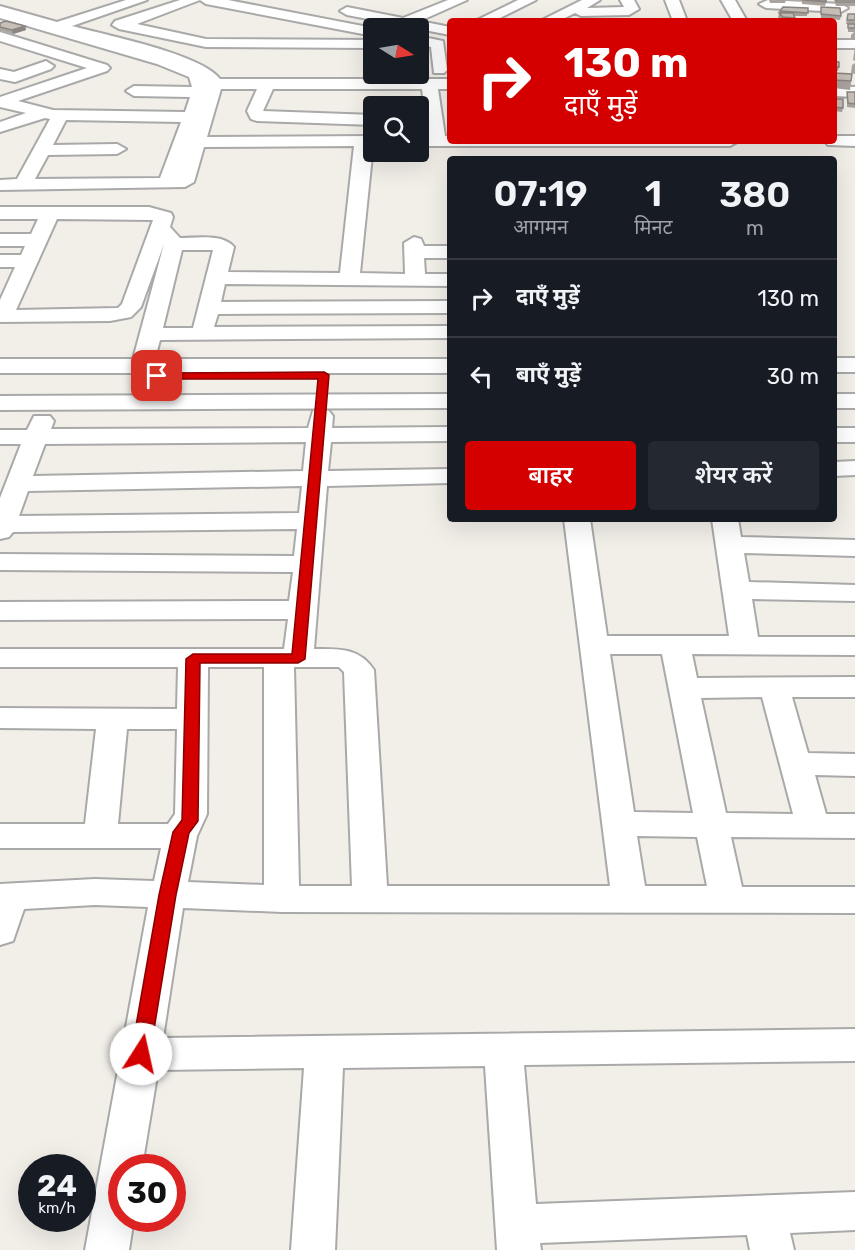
<!DOCTYPE html>
<html lang="hi">
<meta charset="utf-8">
<style>
body{margin:0;font-family:Rubik,"Noto Sans Devanagari",sans-serif;background:#242831;color:#f1f3f6;height:100vh;display:flex;flex-direction:column;font-size:22px;white-space:nowrap}
*{box-sizing:border-box;margin:0}
p{font-size:20px;color:#9ea1a6}
.icon{flex:none;width:33px;height:33px;fill:none;stroke:currentColor;stroke-width:2;stroke-linecap:round;stroke-linejoin:round}
.map{position:relative;flex:1;overflow:hidden}
.panel{position:absolute;left:447px;top:156px;width:390px;height:366px;display:flex;flex-direction:column;background:#171b24;border-radius:6px;box-shadow:0 6px 24px #0002}
.panel>*{flex:none}
.banner{position:absolute;left:447px;top:18px;width:390px;height:126px;border-radius:6px;box-shadow:0 6px 24px #0002;background:#d40000;color:#fff;overflow:hidden}
.needle{width:39px;rotate:101deg}
.buttons{position:absolute;left:363px;top:18px;display:grid;gap:12px}
.buttons a{display:grid;place-items:center;width:66px;height:66px;border-radius:6px;background:#171b24;box-shadow:0 6px 24px #0002;font-size:30px}
.speed{position:absolute;left:18px;top:1154px;display:flex;gap:12px;font-size:30px;font-weight:700;text-align:center}
.speed>*{display:grid;place-content:center;width:78px;height:78px;border-radius:50%;background:#171b24;box-shadow:0 6px 24px #0002;line-height:1}
.speed small{font-size:15px;font-weight:400}
.speed .limit{border:9px solid #d22;background:#fff;color:#111}
.pin{position:absolute;display:grid;place-items:center;width:51px;height:51px;color:#fff;margin:-26px;border-radius:12px;box-shadow:0 3px 9px #0006}
.me{position:absolute;width:66px;margin:-33px;rotate:10deg;stroke-linejoin:round;filter:drop-shadow(0 0 4px #0008)}
.turn{display:flex;align-items:center;gap:21px;height:126px;padding:0 18px;font-size:27px}
.turn .icon{width:78px;height:78px;stroke-width:2.5}
.turn b{display:block;font-size:42px;line-height:51px}
.eta{display:flex;justify-content:space-evenly;align-items:center;height:102px;text-align:center}
.eta b{font-size:36px;font-weight:600;line-height:42px}
.action{display:flex;gap:12px;margin-top:auto;padding:12px 18px}
.action a{flex:1;height:69px;border-radius:6px;background:#d40000;color:#fff;font-size:24px;font-weight:600;line-height:69px;text-align:center}
.action a+a{background:#242831;color:#f1f3f6}
ul{padding:0;list-style:none}
li{display:flex;align-items:center;gap:18px;height:78px;padding:0 18px;border-top:2px solid #363941}
li div{flex:1}
li b{display:block;font-size:22px}
li em{font-style:normal}
.map>svg:first-child{display:block}
.lines{fill:none;stroke-linecap:round;stroke-linejoin:round}
.minor-casing{stroke:#a9a9a9;stroke-width:4}
.minor{fill:#fff;fill-rule:evenodd}
.wall{fill:#aba49e}
.shaded-wall{fill:#8b8681}
.building{fill:#c7bfb8;stroke:#8b8681;stroke-width:1.5}
.route{fill:#d40000;stroke:#8a0000;stroke-width:1.5}
</style>
<div class="map">
<svg width="855" height="1250" viewBox="0 0 855 1250">
<rect width="100%" height="100%" fill="#f2efe9"/>
<g class="lines">
<defs>
<path id="minor" d="M126,0H147L72,26C105,35 202,54 220,79H450V89H438L445,136H450V141H739L730,146H418V136H428L422,89H273L263,111L374,115V125L257,121L251,119L247,111L257,89H221L207,137L374,136L360,273L405,274L404,243L414,237L421,239L424,246H450V258H424L425,274H450V286L225,284L221,302L450,301V313L218,314L214,327L450,326V338L160,340L155,359H450V373H0V359H133L164,244L141,307L131,317L110,321L0,322V300L15,267H0V255H21L25,246H0V234H31L38,219H0V207H149L171,213L173,217L170,227L180,238C195,238 223,233 234,247L228,272L340,273L354,146L204,147L194,182L185,187L0,190V180L17,179L50,119L45,118L0,132V122L26,113L0,107V97L87,68L0,41V32L107,65L110,68L107,71L18,101L53,110L185,112L190,97L134,96L126,91L134,86L192,87L189,77L157,64L0,18V6L57,22ZM66,120L181,122L160,178L35,179L48,155L117,154L126,149L117,144L53,145ZM57,219L153,220L122,304L118,308L16,310ZM182,250H213L193,328H163Z
M180,0H228L368,27L373,28L374,33L368,35L206,4L200,0L137,24L206,39L374,40V48L206,47L119,29L112,25L115,21Z
M448,0H467L420,21L450,27V35L347,15L340,11L347,7L403,18Z
M518,0H536L494,21H475Z
M582,0H600L587,8L624,7L620,0H634L639,9L629,15L581,16L575,13L559,21H540Z
M665,0H679L687,21H673Z
M721,0H735L747,21H733Z
M768,0L841,4L848,8L841,12L766,8L759,4Z
M418,36L443,41L447,70L444,73H434L431,47L418,44Z
M834,40H855V48H834Z
M46,61L54,66L51,69L15,82L0,79V69L14,72Z
M834,86L855,87V97L834,96Z
M834,136H855V146L828,145L825,141H834Z
M834,358H855V372H834Z
M450,394V408L0,410V396Z
M834,394H855V408H834Z
M321,409L329,411L333,416L332,428L450,427V441L331,442L328,471L450,469V483L327,486L314,649C338,649 359,647 374,670L387,886H610L564,519H590L607,636H729L712,519H738L741,537L855,540V556L744,553L749,582L855,585V601L752,599L758,637H855V655L692,654L697,678L855,677V697H792L808,753L855,754V776L815,775L826,814H855V838L731,837L742,887H855V913L282,912L183,908L163,1038L855,1029V1061L524,1065L536,1204L855,1192V1230L790,1233L794,1250H750L747,1235L540,1243L541,1250H497L485,1066L343,1068L335,1250H291L304,1068L158,1070L142,1167H122V1218H134L129,1250H85L148,907L95,905L24,909L13,941L0,945V884L95,879L154,881L161,848H0V824H85L96,729L0,728V708L177,709L178,667H0V649H284L288,619L0,620V602L289,601L293,572L0,570V554L294,556L297,529L13,532L9,537L0,539V498L21,444H0V430H27L34,416H50L54,421L51,429L308,428L313,411ZM306,442L303,471L33,476L45,444ZM302,486L299,513L19,516L28,491ZM610,654H662L693,813L634,812ZM208,667H264V885L188,882L197,836L207,814ZM294,667H339L344,672L352,886H299ZM762,697L793,814L726,813L701,698ZM127,729H177L175,814L168,824H118ZM637,836L697,837L707,886H645Z
M834,428H855V442H834Z
M855,461V475L834,476V462Z"/>
</defs>
<!-- minor casing -->
<use href="#minor" class="minor-casing"/>
<!-- minor -->
<use href="#minor" class="minor"/>
</g>
<!-- wall -->
<path class="wall" d="M769,0H786L785,3H770Z
M802,0H827L825,6L802,4Z
M834,0H855V6H836Z
M821,7L841,16L840,20L821,18Z
M808,8L807,16H794L795,21H802H782L778,17L780,11Z
M848,14H855V39H851V35L854,32H848V24H846Z
M0,23L25,26L26,30L13,34L0,30Z
M855,46V61L853,60Z
M834,61L839,67L838,71H834Z
M855,63V74L851,73L852,65Z
M834,73L852,74L850,90L834,88Z
M834,90H836L835,99L843,108L842,112L834,111Z
M847,92H855V108L847,107Z"/>
<!-- shaded-wall -->
<path class="shaded-wall" d="M25,26L26,30L13,34L12,30Z"/>
<!-- building -->
<path class="building" d="M802,0H826V2Z
M836,0H855V2H837Z
M783,7L808,8V13L780,11Z
M821,7L840,8L841,16L821,14Z
M779,13H793L795,18L783,17Z
M848,14H855V20H847Z
M6,21L25,26L12,30L0,27V23Z
M848,24H855V28H848Z
M834,61L839,62V67H834Z
M834,73L852,74L851,81L834,80Z
M847,92H855V104L848,103Z
M834,99H843V108L834,107Z"/>
<!-- route -->
<path class="route" d="M324,372L329,375L305,659L298,663H200L198,821L189,833L176,895L150,1054L147,1060L141,1062L134,1060L131,1054L159,895L173,832L182,820L186,659L193,654H292L318,379H157L151,376L157,373Z"/>
</svg>
<div class="buttons">
<a><svg class="needle" viewBox="-14 -14 28 28"><path d="M0-13l5 13h-10z" fill="#e53935"/><path d="M0 13l5-13h-10z" fill="#9ea1a6"/></svg></a>
<a><svg class="icon" aria-label="search" viewBox="0 0 24 24"><circle cx="10" cy="10" r="6"/><path d="M15 15l6 6"/></svg></a>
</div>
<div class="speed"><div>24<small>km/h</small></div><div class="limit">30</div></div>
<div class="pin" style="left:157px;top:376px;background:#d93025"><svg class="icon" aria-label="arrive" viewBox="0 0 24 24"><path d="M6 21V4h12l-3 4 3 4H6"/></svg></div>
<svg class="me" style="left:141px;top:1054px" viewBox="-20 -20 40 40"><circle r="19" fill="#fff"/><path d="M0-13L10 11 0 6-10 11z" fill="#d40000"/></svg>
<div class="banner">
<div class="turn"><svg class="icon" aria-label="right" viewBox="0 0 24 24"><path d="M7 20v-9h11M14 6l5 5-5 5"/></svg><div><b>130 m</b>दाएँ मुड़ें</div></div>
</div>
<section class="panel">
<div class="eta">
<div><b>07:19</b><p>आगमन</p></div>
<div><b>1</b><p>मिनट</p></div>
<div><b>380</b><p>m</p></div>
</div>
<ul>
<li><svg class="icon" aria-label="right" viewBox="0 0 24 24"><path d="M7 20v-9h11M14 6l5 5-5 5"/></svg><div><b>दाएँ मुड़ें</b></div><em>130 m</em></li>
<li><svg class="icon" aria-label="left" viewBox="0 0 24 24"><path d="M17 20v-9H6M10 6l-5 5 5 5"/></svg><div><b>बाएँ मुड़ें</b></div><em>30 m</em></li>
</ul>
<div class="action"><a>बाहर</a><a>शेयर करें</a></div>
</section>
</div>
